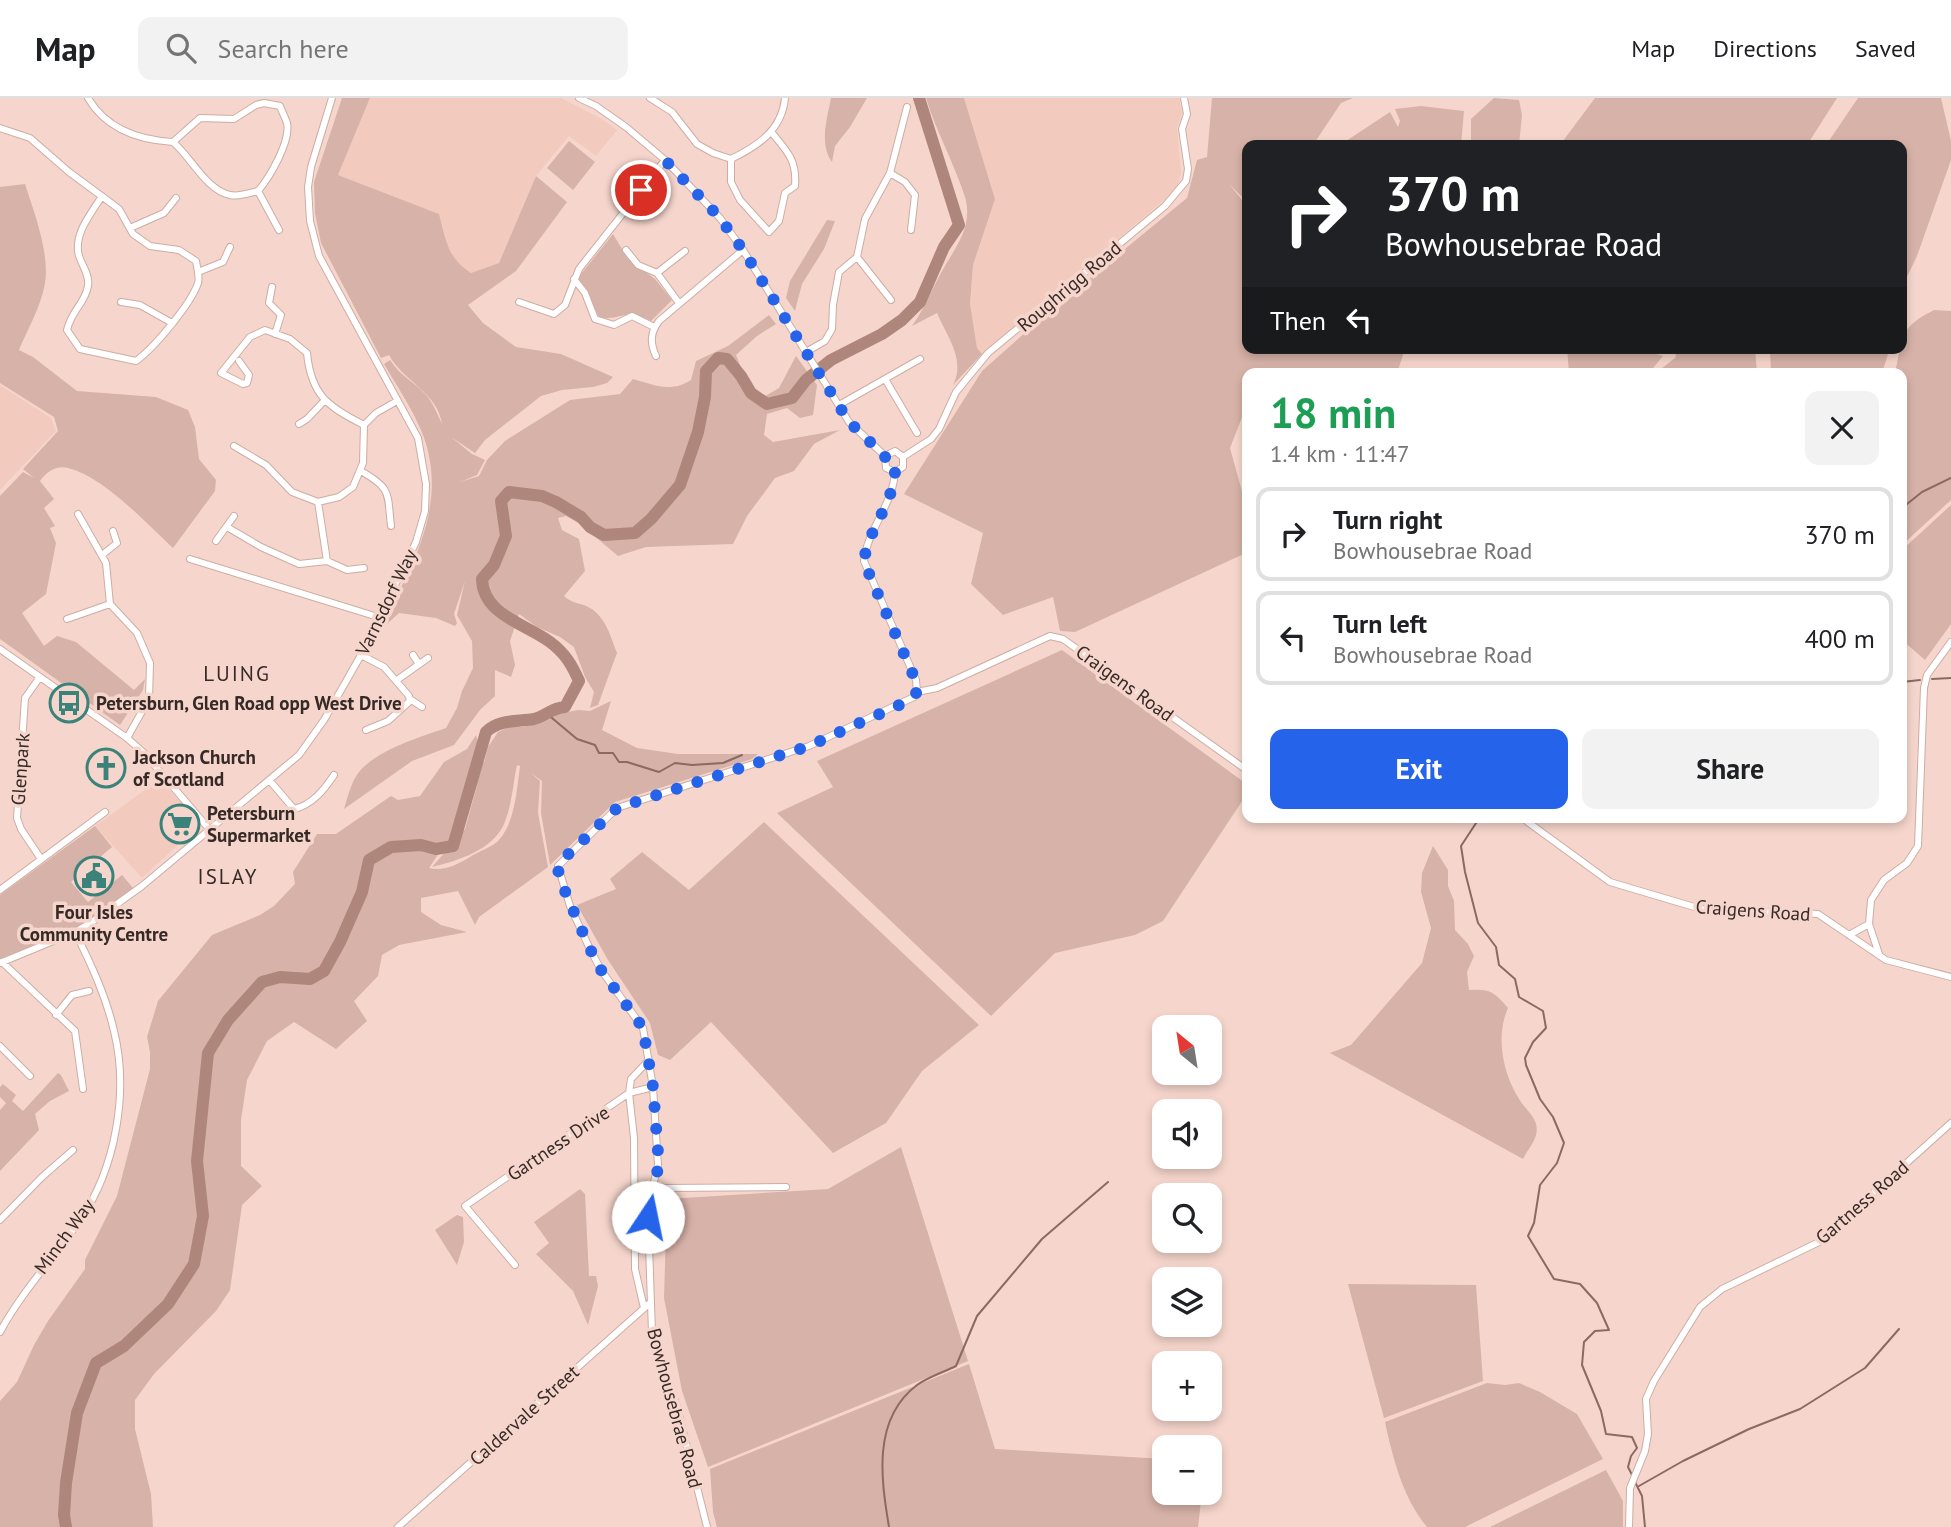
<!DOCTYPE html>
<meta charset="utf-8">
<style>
body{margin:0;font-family:"PT Sans",sans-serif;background:#f2f2f2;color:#202124;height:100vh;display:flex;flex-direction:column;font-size:26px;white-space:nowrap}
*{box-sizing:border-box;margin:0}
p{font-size:23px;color:#757577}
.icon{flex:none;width:38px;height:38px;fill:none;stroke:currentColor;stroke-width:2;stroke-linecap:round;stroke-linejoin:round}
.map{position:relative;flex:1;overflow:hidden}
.side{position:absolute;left:1242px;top:270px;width:665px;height:455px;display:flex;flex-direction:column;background:#fff;border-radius:14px;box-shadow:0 4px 10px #0003}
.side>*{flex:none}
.banner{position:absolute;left:1242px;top:42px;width:665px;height:214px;border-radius:14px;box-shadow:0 4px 10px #0003;background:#202124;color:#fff;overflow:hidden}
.needle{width:46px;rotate:330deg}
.tools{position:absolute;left:1152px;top:917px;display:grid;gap:14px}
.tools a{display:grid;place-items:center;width:70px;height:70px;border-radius:14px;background:#fff;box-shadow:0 4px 10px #0003;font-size:35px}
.pin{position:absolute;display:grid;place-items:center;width:60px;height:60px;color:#fff;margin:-30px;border:4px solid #fff;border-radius:50%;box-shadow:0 2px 7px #0007}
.me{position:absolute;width:77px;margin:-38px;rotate:11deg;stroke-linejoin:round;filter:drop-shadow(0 0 5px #0008)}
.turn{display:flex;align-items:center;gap:24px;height:147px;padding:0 28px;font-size:32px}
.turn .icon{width:91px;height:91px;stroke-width:2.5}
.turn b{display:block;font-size:49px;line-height:60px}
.then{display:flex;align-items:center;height:66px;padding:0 28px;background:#0003;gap:14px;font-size:26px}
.round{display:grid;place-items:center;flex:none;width:74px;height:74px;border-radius:14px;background:#f2f2f2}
.summary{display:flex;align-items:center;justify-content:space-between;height:119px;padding:0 28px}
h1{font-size:42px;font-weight:700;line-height:52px;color:#1e9e55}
.button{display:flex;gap:14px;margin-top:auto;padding:14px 28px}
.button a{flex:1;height:80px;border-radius:14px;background:#2563eb;color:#fff;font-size:28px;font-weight:700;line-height:80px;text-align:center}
.button a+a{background:#f2f2f2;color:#202124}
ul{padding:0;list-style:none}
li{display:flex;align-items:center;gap:21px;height:94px;margin:0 14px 10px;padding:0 14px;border:4px solid #e0e0e0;border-radius:14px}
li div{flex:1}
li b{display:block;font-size:26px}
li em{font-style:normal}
header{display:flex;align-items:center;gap:42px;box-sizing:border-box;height:98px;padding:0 35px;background:#fff;border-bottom:2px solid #e0e0e0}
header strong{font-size:33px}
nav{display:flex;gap:38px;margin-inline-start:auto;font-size:24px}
.search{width:490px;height:63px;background:#f2f2f2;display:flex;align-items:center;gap:18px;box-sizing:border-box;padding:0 24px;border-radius:14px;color:#757577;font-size:26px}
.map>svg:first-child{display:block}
.built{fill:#f3cabe}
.green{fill:#d7b2a8;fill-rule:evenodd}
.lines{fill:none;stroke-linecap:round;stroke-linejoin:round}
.stream{stroke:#8a6a62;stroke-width:2}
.river{stroke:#ae867b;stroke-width:12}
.minor-casing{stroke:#ccada4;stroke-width:8}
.minor{stroke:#fff;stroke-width:6}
.route{stroke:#2563eb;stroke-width:12;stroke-dasharray:0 21.6}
.labels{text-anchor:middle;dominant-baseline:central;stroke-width:7;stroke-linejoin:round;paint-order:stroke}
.street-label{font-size:19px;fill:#362a26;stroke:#f6d6cc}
.poi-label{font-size:19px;font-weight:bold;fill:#362a26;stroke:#f6d6cc;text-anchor:start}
.neighbourhood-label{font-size:21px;letter-spacing:2px;fill:#362a26;stroke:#f6d6cc}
</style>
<header>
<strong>Map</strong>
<div class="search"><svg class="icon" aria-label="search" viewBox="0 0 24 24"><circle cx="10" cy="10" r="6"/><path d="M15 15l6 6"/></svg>Search here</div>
<nav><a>Map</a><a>Directions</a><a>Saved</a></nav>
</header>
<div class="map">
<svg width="1951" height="1429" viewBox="0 0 1951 1429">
<rect width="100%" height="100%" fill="#f6d6cc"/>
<!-- built -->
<path class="built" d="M370,0H561L602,21L617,32L596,58L569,38L536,78L499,165L471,175L457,166L447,145L439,116L338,77Z
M964,0H1179L1182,15L1177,29L1181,75L1178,86L1170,97L982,256L977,250L972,223L970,206L973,167L995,101Z
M0,287L51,320L56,333L0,392Z
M160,681L200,727L142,780L95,728Z"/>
<!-- green -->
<path class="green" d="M342,0H370L338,77L439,116C446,141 447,160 471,175L499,165L536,78L567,104L516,173L468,207L483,225L516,249L561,256L613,279L607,285L593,289L562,292L541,298L485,342L475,355L451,339L472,356L485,362L477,377L460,384L479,378L487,362L505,343L570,302L620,296L633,281C654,287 671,295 691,282L696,263L728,248L769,217L776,226L757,238L736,257L755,304L779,290L796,258L817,287L813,317L800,320L787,310L767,316L764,337L773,344L840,332L814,346L794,373L775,380L747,418L733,446L646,449L618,458L580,426L566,418L558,420L562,432L579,441L585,473L564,498C576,508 581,504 590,510C606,519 611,540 617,555L598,607L590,610L594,594L585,579L574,549L560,539L537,529L519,516L510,543L515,567L511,579L495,572V598L480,612L454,647L412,663L344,711C347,701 350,689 355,680C369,654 420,639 446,630L457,610L462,593L473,570L472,543L457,517L465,483L454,516L457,525L455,528L436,520L399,515L376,536C410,473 452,406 421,332C411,309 397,288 384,266L390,262C400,278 415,284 426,297C434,306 438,318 442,326C438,295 403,283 389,257L381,260L321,145L315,115L314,84Z
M831,0H867L850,29L835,48L832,64C819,46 827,21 831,0Z
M926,0H964L995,101L973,167L970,206L977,250L982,256L953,287C966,261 947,239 937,215L912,228C924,211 931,193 941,175C955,149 975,128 964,96C953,63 936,33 926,0Z
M1212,0H1353L1341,5L1313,47H1248V105L1229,86L1248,109V250H1396L1404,254L1397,275H1248V304L1230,350L1248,415V454L1075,534L1060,533L1053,499L1003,517L971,486L983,435L904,396L982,273L1047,215L1187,100L1197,62L1207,59Z
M1494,0L1519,2L1522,17L1519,47H1471V21Z
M1595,0H1837L1807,47H1560Z
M1858,0H1941L1951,43V62L1917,158L1902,189V47H1826Z
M1421,8L1464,13L1461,47H1340L1390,14L1398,29L1400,23L1395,11Z
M569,43L595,64L573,92L547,70Z
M25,86C34,114 46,145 46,175C45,202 29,228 19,252L33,259L77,293L156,299L188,312L195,329L199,361L216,382L215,393L173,450C146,425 104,379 68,370C57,367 46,374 40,383L54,401L44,410L55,428L50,430L56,445L46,496L22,515L44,548L57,538L76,544L134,592L145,581L143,592L120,627L0,541V398L23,374L34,380L23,371L58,333L54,319L0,285V89Z
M827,122L835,123L824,151L802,186L795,213L786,200L790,183Z
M613,136L628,161L655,181L672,202L651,223C624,209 620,224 599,219L585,189L577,181Z
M1934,212L1951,213V402L1902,447V275H1895L1900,250H1902C1902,229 1917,221 1934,212Z
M1567,250H1639L1663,258L1649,275H1569Z
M1674,250H1755L1757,275H1656L1676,259Z
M1770,250H1890L1882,275H1771Z
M1951,407V526L1925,562L1902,542V452Z
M1062,552L1248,687V694L1163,823L1135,837L1055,855L991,918L777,715L833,689L817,663Z
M611,603L602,632L637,650L678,656H758L752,661L615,704L550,767L541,715L542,683L531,675L540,683L538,715L548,769L479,819L475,827L458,793L421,800V814L441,827L467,834L399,847L382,857L378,878L354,903L367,923L336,951L294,924L267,943L247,982L241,1022V1068L262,1088L242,1107L230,1192L216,1213L154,1276L135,1302V1331L151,1396L153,1429H0V1303L17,1284L34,1247L48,1223L85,1171V1162L117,1098L150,971V954L147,939L158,903L212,837L260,817L274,808L295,786L293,774L317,736H336L391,698L398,702L420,698L444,664L467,651L476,637L484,665L488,649L498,634L511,628L524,629L557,616L578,612L590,613ZM517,667L520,668C517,691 515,724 499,742C493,749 479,753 470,759C458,766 444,774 429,770L439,755L461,733L478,684L465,731L432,769C457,763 493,752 504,726C512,708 513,685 517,667Z
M764,724L979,927L922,973L886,1025L833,1055L711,924L670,962L658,957L650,925L608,862L577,807L616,791L610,781L642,754L689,792Z
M95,728L112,749L71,784L88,804L122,777L133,790L94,820L74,831L0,861V797Z
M1433,748L1448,772V788L1454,803L1455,832L1468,846L1474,858L1467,874L1469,892C1491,891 1494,894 1508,910C1495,939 1503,978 1521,1004C1528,1014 1540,1022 1536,1037C1534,1045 1527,1053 1523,1061L1330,955L1351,947L1422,865L1431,830L1421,794L1422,775Z
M58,975L61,977L69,993L50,1003L35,1016L39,1032L0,1073V1012L6,1005L0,999V989L3,986L16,997L12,1003L23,1013Z
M901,1049L968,1263L708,1369L682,1293L664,1200L667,1101L828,1091Z
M580,1091L585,1096L589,1178H596L598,1188L588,1227L573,1193L536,1156L549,1145L534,1124Z
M457,1117L463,1119L464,1144L457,1167L435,1132Z
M1348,1186L1476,1187L1483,1283L1384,1320Z
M969,1266L995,1351L1164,1361V1395H1202L1198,1429H717L713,1414L710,1371Z
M1487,1285L1505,1287L1519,1285L1540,1294L1577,1316L1603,1361L1465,1429H1427C1403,1400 1393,1361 1385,1324Z
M1606,1372L1623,1403V1429H1490Z"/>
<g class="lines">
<!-- stream -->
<path class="stream" d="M1585,273V275
M1902,410L1922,394L1951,380
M1932,581L1951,580
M1902,584L1920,582
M546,615L577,641L595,647L599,655H613L619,664H627L659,674L675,665L692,667L723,665L742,657
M1480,719L1461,748L1465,774L1478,825L1496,849L1499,867L1515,881L1519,899L1543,913L1546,930L1533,944L1525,960L1526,967L1540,1001L1553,1019L1564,1045L1557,1065L1540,1087L1534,1125L1528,1138L1554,1181L1580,1186L1597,1205L1609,1232L1595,1233L1584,1244L1582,1267L1601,1313L1606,1336L1632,1339L1637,1350L1631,1358L1628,1369L1633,1379
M1635,1384L1642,1398L1645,1429
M1639,1388L1683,1363L1749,1331L1800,1311L1865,1270L1899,1231
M889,1429C881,1381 872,1321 917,1287C928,1279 944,1274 956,1268L977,1218L1042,1141L1108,1084"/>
<!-- river -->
<path class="river" d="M66,1429L64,1417L66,1385L77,1315L96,1265L124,1248L168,1206L194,1166L203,1118L197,1063L208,955L228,922L262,884L280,879L310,881L324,873L340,844L362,794L369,762L391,749L421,747L436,751L453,748L486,634C499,621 518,624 534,621C546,618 551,610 565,609L579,583C572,567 565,555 550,544C526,526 483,517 482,481L494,467L506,438L501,403L509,394L542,398L556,404L581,419L590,429L604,437L635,435L651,421L680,387L698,334L705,299L706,273L718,260L727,261L741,278L751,295L767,306L792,300L806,282L831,262L882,236L902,222L920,204L944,149L959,127L919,0"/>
<defs>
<path id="minor" d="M88,0C106,31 139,42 173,44
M579,0L596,8L626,29L665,62L720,120L743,152L849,324L885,358
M650,0L672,14L697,46L713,55L731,61C758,48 782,32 785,0
M264,5L280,8C282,14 285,19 287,25C291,43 270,79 258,93C250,95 239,99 230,97C206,92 191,59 173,44L200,20L234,21L256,7Z
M0,30L30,40L69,74L119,111L133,136L150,148L179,152L196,163C197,170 200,179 198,185C191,206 154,250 136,263L80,251L67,232C72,211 85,206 88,188C90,178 82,167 79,158C73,136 91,116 102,98
M731,61V84L740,102L769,134L779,123L785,95L795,88C797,63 788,54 772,35
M890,75L905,84L915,97L911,132
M258,93L279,132
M130,130L164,115L176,100
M626,152L638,167L657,175L679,205
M857,159L891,202
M198,174L223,164L230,149
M657,175L685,153
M574,181L585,195L595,221L614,227L632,218L654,229
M272,189L269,205L281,217L275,236
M121,204L140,207L172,225
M519,204L554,216L565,207L579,171L665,62
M806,254L825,243L832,231L833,207L839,174L857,159L865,121L890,75L907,9
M656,258C650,245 650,235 659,223L743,152
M239,263L249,277L247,285L243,286L221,275L250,239L265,232L290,241L307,255C311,297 328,309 364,327
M885,281L917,335
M839,307L920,261
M299,326L307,321L325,302
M234,348L266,367L292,394L318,404L339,399L353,389L363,365L364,327L376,315L397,303
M885,358L895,353L903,359V369L895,374
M885,358L886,370L895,374
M903,359L931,341L939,331L956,294L988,255L1165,108L1186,83L1188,71L1182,31L1187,16L1184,0
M361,373C392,391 387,394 391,428
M318,404L327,463
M78,416L106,465L110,506L137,535L150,565L149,601L127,640
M227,429L261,449L299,466L327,463
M216,443L234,418
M102,457L117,445L113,433
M190,461L378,519
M327,463L347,472L364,470
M67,521L110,506
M0,551L127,640L144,655L210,732
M361,557L384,569L409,598L410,603L388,623L366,632
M413,557L419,566
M40,579L25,600L17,720L21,731L41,761
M397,582L428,560
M917,594L937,590L1050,538L1063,541L1248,673
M410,601L422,609
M270,683L294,711C312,707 324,692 334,677
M1521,719L1610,784L1701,811L1818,816L1886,862L1951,879
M0,792L105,714
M1849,837L1869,826
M1879,856L1869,826L1871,802L1884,782L1907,765L1918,748L1924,590L1927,577L1951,544
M2,864L75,933L83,991
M0,865L75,834L92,824L142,788L299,657L324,622L361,557L416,444L425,413L426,386L418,340L319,158L310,123L308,89L311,69L332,0
M56,917L72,897L89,893
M0,948L30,978
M654,1088L664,1090L786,1089
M0,1122L42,1079L73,1052
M515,1167L465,1108L629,995L653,989
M644,1210L635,1171L634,1040L629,995L631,981L649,962
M0,1234C22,1193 54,1160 80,1122C116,1070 129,993 114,933C106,898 91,866 75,834
M398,1429L650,1205
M707,1429L677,1309L652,1234L648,1119L649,1105L658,1067L653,989L643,930L601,872L589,849L570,808L558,768L617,710L809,648L914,599L917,594L916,582L864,463C867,432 893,407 895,374
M1629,1429L1630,1390L1645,1353L1648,1336L1646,1301L1654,1283L1700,1209L1722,1191L1819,1144L1951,1025"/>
</defs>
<!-- minor casing -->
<use href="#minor" class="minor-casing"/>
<!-- minor -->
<use href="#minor" class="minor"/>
</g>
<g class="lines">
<!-- route -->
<path class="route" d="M641,92L665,62L720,120L743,152L849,324L885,358L886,370L895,374C893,407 867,432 864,464L918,588L917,594L908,603L809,648L617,710L559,765L558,772L564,791L589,849L601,872L643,930L653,989L659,1067L649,1105L648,1119"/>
</g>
<!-- icons -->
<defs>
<symbol id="bus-ring" viewBox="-11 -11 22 22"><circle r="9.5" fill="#f6d6cc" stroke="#3b827b" stroke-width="1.5"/><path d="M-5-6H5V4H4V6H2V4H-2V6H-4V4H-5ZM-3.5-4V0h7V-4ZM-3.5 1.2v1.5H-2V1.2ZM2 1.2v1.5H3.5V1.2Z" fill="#3b827b"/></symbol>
<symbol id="church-ring" viewBox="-11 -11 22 22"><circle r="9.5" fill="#f6d6cc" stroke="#3b827b" stroke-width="1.5"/><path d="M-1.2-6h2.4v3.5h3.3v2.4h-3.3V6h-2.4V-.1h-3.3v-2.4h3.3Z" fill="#3b827b"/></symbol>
<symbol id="supermarket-ring" viewBox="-11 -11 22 22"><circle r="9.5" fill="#f6d6cc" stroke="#3b827b" stroke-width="1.5"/><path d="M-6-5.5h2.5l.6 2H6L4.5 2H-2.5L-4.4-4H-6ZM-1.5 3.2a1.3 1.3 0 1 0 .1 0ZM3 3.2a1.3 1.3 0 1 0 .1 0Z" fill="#3b827b"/></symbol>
<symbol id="civic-ring" viewBox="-11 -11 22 22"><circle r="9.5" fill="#f6d6cc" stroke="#3b827b" stroke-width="1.5"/><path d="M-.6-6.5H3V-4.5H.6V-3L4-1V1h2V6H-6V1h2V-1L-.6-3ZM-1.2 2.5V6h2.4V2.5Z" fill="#3b827b"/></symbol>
</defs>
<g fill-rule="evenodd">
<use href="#bus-ring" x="47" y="583" width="44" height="44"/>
<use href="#church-ring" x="84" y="648" width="44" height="44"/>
<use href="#supermarket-ring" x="158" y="704" width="44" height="44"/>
<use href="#civic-ring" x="72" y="756" width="44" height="44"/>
</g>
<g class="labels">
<!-- street labels -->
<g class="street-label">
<text transform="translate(1069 188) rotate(-40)">Roughrigg Road</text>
<text transform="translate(386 504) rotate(-64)">Varnsdorf Way</text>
<text transform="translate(1125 585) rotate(36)">Craigens Road</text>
<text transform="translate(20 671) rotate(-86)">Glenpark</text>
<text transform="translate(1753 812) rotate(4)">Craigens Road</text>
<text transform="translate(558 1045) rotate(-34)">Gartness Drive</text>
<text transform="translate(1862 1104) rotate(-41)">Gartness Road</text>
<text transform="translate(64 1138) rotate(-54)">Minch Way</text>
<text transform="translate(675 1310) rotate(75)">Bowhousebrae Road</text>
<text transform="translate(524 1317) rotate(-42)">Caldervale Street</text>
</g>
<!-- poi labels -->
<g class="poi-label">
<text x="96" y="605">Petersburn, Glen Road opp West Drive</text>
<text x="133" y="659">Jackson Church<tspan x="133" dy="22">of Scotland</tspan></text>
<text x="207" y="715">Petersburn<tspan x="207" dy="22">Supermarket</tspan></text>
<text x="94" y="814" text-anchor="middle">Four Isles<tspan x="94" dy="22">Community Centre</tspan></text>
</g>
<!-- neighbourhood labels -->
<g class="neighbourhood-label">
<text x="237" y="575">LUING</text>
<text x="228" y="778">ISLAY</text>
</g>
</g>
</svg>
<div class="tools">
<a><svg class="needle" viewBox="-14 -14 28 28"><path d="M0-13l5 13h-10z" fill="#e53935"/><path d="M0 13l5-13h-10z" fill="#757577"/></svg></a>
<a><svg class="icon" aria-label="sound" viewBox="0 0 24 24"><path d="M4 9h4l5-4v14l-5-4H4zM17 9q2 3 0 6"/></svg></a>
<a><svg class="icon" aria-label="search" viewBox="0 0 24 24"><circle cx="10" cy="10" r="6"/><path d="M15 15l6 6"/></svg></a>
<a><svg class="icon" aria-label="layers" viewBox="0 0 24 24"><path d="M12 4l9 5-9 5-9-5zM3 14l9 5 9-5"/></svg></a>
<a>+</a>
<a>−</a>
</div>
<div class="pin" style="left:641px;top:92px;background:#d93025"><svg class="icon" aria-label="arrive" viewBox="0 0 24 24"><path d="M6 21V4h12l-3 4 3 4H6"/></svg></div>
<svg class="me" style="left:648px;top:1119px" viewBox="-20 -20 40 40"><circle r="19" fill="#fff"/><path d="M0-13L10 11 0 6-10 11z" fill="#2563eb"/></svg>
<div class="banner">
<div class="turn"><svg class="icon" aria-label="right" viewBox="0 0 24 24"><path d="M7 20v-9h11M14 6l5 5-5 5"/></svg><div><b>370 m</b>Bowhousebrae Road</div></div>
<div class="then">Then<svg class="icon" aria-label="left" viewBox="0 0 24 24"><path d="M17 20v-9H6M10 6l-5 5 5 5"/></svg></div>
</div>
<section class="side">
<div class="summary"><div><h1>18 min</h1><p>1.4 km · 11:47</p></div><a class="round"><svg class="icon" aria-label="close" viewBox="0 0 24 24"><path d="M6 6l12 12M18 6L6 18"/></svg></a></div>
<ul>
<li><svg class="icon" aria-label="right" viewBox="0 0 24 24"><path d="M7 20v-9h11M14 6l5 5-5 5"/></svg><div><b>Turn right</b><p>Bowhousebrae Road</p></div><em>370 m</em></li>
<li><svg class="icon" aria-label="left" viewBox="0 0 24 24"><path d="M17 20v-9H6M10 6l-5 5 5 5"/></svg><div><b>Turn left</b><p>Bowhousebrae Road</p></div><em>400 m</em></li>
</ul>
<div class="button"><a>Exit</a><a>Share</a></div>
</section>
</div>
